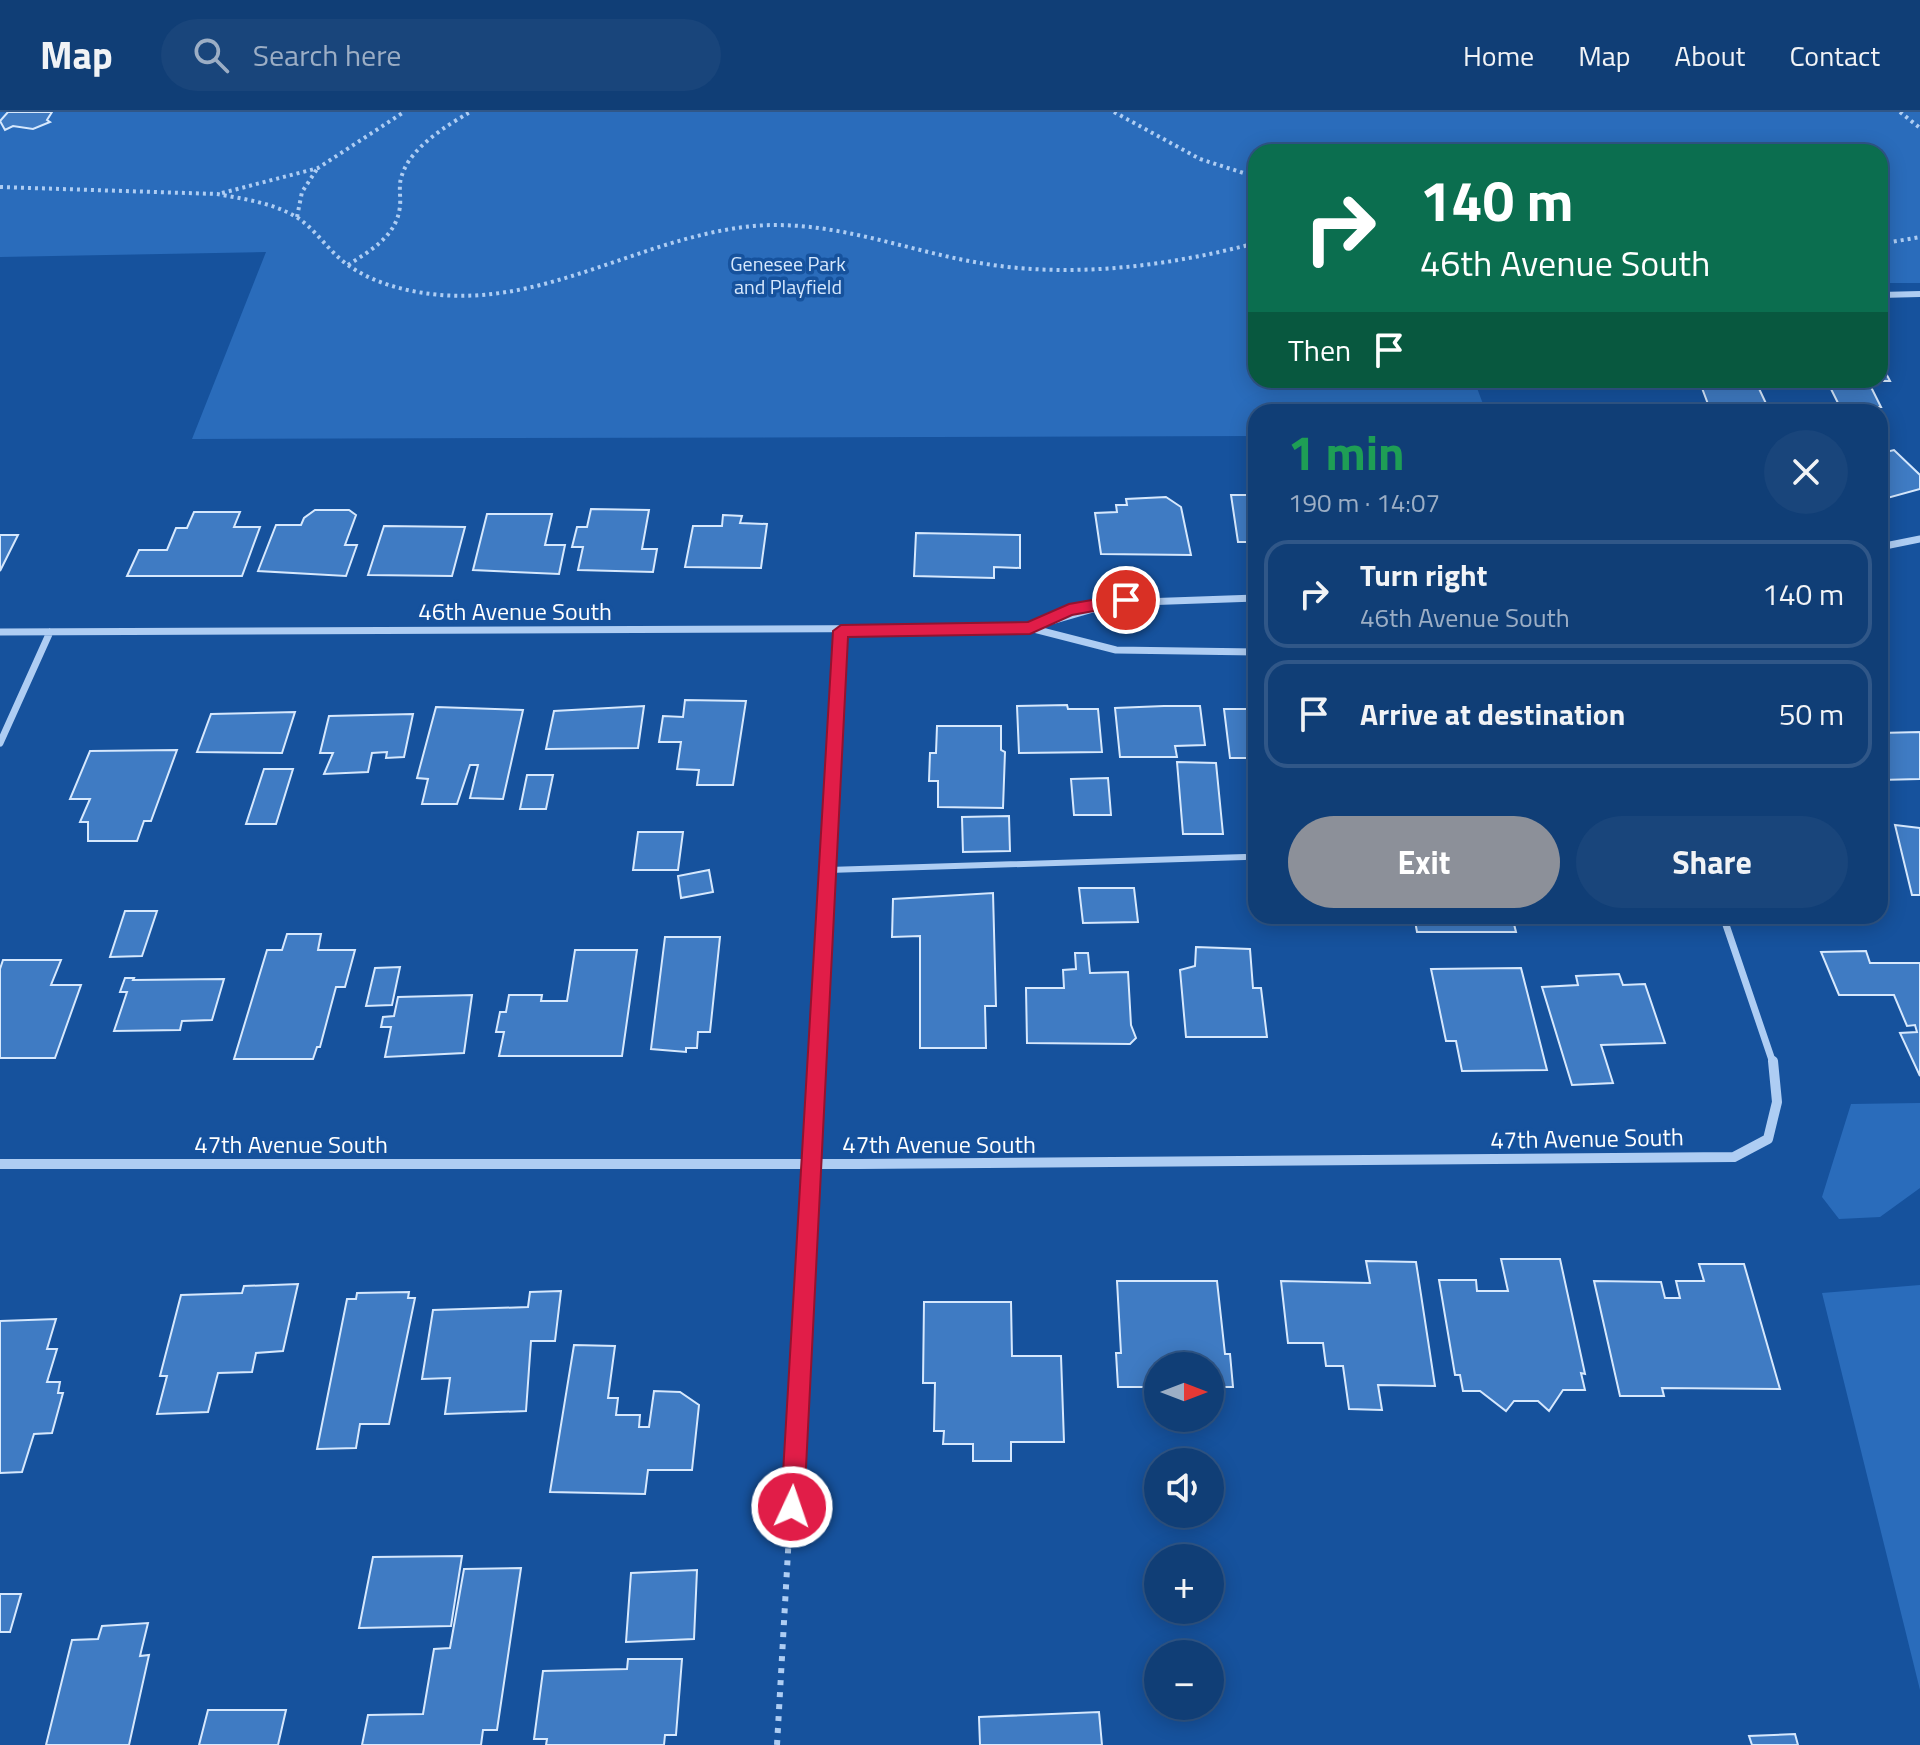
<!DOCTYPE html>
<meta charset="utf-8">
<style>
body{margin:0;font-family:"Titillium Web",sans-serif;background:#19457b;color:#f1f3f6;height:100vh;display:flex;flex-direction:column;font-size:30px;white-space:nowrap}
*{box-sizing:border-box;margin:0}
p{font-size:26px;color:#9caec5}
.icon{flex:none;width:44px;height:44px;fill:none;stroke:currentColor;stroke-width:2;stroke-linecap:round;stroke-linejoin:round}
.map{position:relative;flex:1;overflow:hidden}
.details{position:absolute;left:1248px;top:292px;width:640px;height:520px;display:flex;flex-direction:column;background:#103e76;border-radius:24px;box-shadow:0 4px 20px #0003,0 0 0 2px #305788}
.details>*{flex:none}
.hud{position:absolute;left:1248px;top:32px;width:640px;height:244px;border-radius:24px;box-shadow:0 4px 20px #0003,0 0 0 2px #305788;background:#0b6e4f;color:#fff;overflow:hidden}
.needle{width:52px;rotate:90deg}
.tools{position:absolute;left:1144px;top:1240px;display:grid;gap:16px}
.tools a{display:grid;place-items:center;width:80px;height:80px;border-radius:50%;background:#103e76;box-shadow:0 4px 20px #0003,0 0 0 2px #305788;font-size:40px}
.pin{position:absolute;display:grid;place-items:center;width:68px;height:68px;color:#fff;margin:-34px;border:4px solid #fff;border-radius:50%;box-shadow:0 2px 8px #0007}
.me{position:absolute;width:88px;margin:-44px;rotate:3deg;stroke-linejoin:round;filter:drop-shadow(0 0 6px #0008)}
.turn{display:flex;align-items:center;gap:28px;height:168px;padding:0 40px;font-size:36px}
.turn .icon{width:104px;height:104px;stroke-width:2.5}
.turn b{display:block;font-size:56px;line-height:68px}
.then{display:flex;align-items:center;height:76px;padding:0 40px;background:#0003;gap:16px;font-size:30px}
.round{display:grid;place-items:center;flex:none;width:84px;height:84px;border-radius:42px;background:#19457b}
.summary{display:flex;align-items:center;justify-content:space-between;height:136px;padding:0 40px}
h1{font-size:48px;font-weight:700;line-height:60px;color:#1e9e55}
.button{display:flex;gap:16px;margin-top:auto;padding:16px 40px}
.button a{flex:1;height:92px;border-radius:48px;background:#8c9099;color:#fff;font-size:32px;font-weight:700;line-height:92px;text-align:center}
.button a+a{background:#19457b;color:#f1f3f6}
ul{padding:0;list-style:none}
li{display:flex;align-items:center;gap:24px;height:108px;margin:0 16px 12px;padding:0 24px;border:4px solid #305788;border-radius:24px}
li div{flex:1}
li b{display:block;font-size:30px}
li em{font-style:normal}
header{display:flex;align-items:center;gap:48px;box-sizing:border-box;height:112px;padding:0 40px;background:#103e76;border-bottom:2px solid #305788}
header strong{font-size:38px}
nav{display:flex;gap:44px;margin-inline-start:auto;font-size:28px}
.search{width:560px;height:72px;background:#19457b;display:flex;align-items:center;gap:20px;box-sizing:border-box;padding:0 28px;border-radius:44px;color:#9caec5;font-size:30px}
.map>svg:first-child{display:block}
.green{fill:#2a6cbb}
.building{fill:#3f7bc3;stroke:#d6e8fd;stroke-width:2}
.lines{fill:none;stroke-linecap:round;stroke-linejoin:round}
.path-far1{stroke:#aecdf3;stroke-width:4;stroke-dasharray:3 4;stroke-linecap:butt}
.path{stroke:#aecdf3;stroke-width:6;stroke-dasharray:5 7;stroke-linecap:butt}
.lane{stroke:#aecdf3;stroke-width:6}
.street-far2{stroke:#aecdf3;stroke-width:6}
.street-far1{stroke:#aecdf3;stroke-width:7}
.street{stroke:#aecdf3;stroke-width:10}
.route{fill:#e11d48;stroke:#92132f;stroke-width:2}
.labels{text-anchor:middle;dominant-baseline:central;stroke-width:7;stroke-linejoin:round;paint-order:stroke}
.far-park-label{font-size:20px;fill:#d6e8fd;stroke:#16529d}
.street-label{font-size:24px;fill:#fff;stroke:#16529d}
</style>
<header>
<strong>Map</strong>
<div class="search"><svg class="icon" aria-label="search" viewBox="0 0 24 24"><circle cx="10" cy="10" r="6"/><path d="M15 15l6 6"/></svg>Search here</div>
<nav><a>Home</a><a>Map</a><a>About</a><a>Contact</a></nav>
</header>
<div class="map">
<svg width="1920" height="1633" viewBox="0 0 1920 1633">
<rect width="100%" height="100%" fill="#16529d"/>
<!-- green -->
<path class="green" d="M0,0H1920V171H1880V40H1256V268H1474L1486,300H1256V324L192,327L266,140L0,145Z
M1920,991V1076L1880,1105L1839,1107L1822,1085L1851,992Z
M1920,1173V1578L1822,1181Z"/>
<!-- building -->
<path class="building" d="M8,0H52L47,8L50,10L33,17L13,14L5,18L0,9Z
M1880,250L1890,269H1868L1881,295H1840L1827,269L1801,268H1880Z
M1699,268H1755L1770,300H1737L1733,292H1708Z
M1880,334L1886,340L1894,338L1920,363V377L1880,388Z
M1231,383H1256V430H1238Z
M1166,385L1181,395L1191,443L1101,442L1095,401L1117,400L1116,393H1127L1126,387Z
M591,397L649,398L642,437H657L653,460L578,458L583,435H572L577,415H587Z
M315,398H349L356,403L345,433H357L346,464L258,459L276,413H301L304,406Z
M194,400H240L234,415H260L242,464H127L139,438H167L176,416H187Z
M487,402H552L545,433H565L559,462L473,458Z
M723,403L742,404L740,411L767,412L761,456L685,455L693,414H722Z
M384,414L465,415L452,464L368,463Z
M916,421L1020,423V456L994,455V466L914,464Z
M0,423H18L0,459Z
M685,588L746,589L733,673H697L699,658L677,657L681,630H659L663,604L683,605Z
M1251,592H1256V646H1230L1224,597H1251Z
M1067,593L1068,597H1098L1102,640L1019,641L1017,594Z
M644,594L638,636L546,637L554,599Z
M1164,594H1200L1205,633L1175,634L1177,645H1120L1115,596Z
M436,595L523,598L503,687L470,686L478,653H470L457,692H422L428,667L417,666Z
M295,600L282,641L197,640L211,602Z
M413,602L404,645L386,646L387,640L372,641L368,660L324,662L333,641H320L329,604Z
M937,614H1001V638L1005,640L1003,696L938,695V669H929L930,641H936Z
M1920,620V667L1880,668V621Z
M177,638L151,709H144L137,729H88V710H80L90,687H70L90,639Z
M1177,650L1216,651L1223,722H1183Z
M264,657H293L276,712H246Z
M527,663H553L546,697H520Z
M1108,666L1111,703H1074L1071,667Z
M1009,704L1010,739L963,740L962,705Z
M1895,713L1920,716V783H1912Z
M638,720H683L678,758H633Z
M709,758L713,780L681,786L678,764Z
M1079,776H1134L1138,810L1083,811Z
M993,781L996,894H985L986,936H920V824L892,825L893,787Z
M125,799H157L142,844L110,845Z
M1406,804H1512L1516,820H1417L1415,809H1407Z
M1789,804H1856L1857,806H1790Z
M287,822H321L318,838H355L345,875H336L320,935H317L313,947H234L267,838H282Z
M665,825H720L710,920H698L697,936H686V940L651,937Z
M1196,835L1250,837L1253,876H1261L1267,925H1186L1180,858L1195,854Z
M575,838H637L622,944H499L504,920H496L500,900H506L509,883H542L541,889H567Z
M1866,839L1870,851H1920V964L1900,921L1917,920L1915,913L1907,914L1894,883H1839L1821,840Z
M1075,841H1088L1090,861L1128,860L1131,913L1136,926L1130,932L1027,931L1026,876H1064L1063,858L1076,857Z
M3,848H61L51,873H81L55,946H0V857Z
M400,855L392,893L366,894L375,856Z
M1521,856L1547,958L1462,959L1456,929H1446L1431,857Z
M1619,862L1623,873L1645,872L1665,931L1601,933L1613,971L1572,973L1542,875L1578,873L1576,864Z
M125,866H134L133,868L224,867L212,908L182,909L180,918L114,919L127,880H120Z
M472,883L464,941L385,945L391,915H381L383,905L394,904L398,885Z
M1501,1147H1560L1585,1262L1581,1261L1585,1278H1563L1549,1299L1538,1289H1514L1506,1299L1480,1279H1463L1460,1263H1455L1439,1168H1476L1477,1179H1508Z
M1366,1149L1416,1150L1435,1274L1378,1273L1382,1298L1349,1297L1343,1254H1326L1323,1231H1288L1281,1169L1370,1171Z
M1699,1152H1744L1780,1277L1662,1276L1664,1284H1620L1594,1169L1661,1170L1665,1186H1680L1676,1169H1704Z
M1117,1169H1217L1225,1242H1230L1233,1275H1210V1254H1158V1275H1118L1116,1241H1121Z
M298,1172L283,1239L256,1241L252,1260L218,1261L208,1300L157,1302L167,1264H160L181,1183L242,1181L244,1174Z
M561,1179L555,1229H531L526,1299L445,1302L450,1266L422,1267L433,1198L528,1195L530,1180Z
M409,1180L408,1186H415L389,1312H360L356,1336L317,1337L347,1187H356L357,1181Z
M924,1190H1011L1012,1244H1061L1064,1330H1011V1349H973V1332H943L944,1319H934L935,1271H923Z
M56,1207L47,1237H57L47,1270H60L58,1281H63L52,1321L34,1322L22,1360L0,1361V1209Z
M574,1233L615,1234L608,1286H618L616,1303H640L639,1315H649L654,1279L680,1280L699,1293L692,1358H648L645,1382L550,1380Z
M462,1444L451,1514L359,1516L373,1445Z
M521,1456L497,1618H483L481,1633H362L368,1603L423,1602L434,1537L450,1536L464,1457Z
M697,1458L694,1527L626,1530L631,1461Z
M0,1482H21L10,1520H0Z
M148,1511L140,1544L149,1543L129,1633H46L72,1528L98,1527L102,1514Z
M628,1547H682L676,1623H665L664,1633H546L547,1627H534L543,1559L627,1557Z
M208,1598H286L278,1633H199Z
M1099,1600L1102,1633H980L979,1605Z
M1795,1622L1798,1633H1752L1749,1624Z"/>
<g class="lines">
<!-- path-far1 -->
<path class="path-far1" d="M1114,0L1200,47L1256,65
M1900,0L1920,16
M0,75L217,82C244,87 274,91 298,106C313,116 324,132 337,144C361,167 398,178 431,182C546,196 642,124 754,114C833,107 909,140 986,152C1075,166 1169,154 1256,131
M222,81L318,56L404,0
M297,105L302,80L317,57
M1880,132L1920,125
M348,153C371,138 397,124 400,94C401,84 398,73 402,63C411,35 446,14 470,0"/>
<!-- path -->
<path class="path" d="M777,1633L789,1422"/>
<!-- lane -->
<path class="lane" d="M828,758L1245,745"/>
<!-- street-far2 -->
<path class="street-far2" d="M1880,183L1920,182"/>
<!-- street-far1 -->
<path class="street-far1" d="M1880,435L1920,427
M1031,515L1114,491L1256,486
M0,520L1030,516L1116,538L1256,540
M0,631L50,520
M1723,804L1773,951
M817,951L841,519"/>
<!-- street -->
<path class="street" d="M0,1052H859L1734,1045L1768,1027L1777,990L1773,949
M792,1395L817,949"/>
</g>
<!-- route -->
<path class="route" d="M1126,482L1132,484V492L1072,503L1030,522L848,525L804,1395L800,1403L792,1407L784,1403L781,1395L833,519L841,513L1028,510L1069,492Z"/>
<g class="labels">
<!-- far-park labels -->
<g class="far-park-label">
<text x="788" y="151">Genesee Park<tspan x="788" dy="23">and Playfield</tspan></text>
</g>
<!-- street labels -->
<g class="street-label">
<text x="515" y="499">46th Avenue South</text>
<text transform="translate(1587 1026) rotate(-1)">47th Avenue South</text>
<text x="291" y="1032">47th Avenue South</text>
<text x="939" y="1032">47th Avenue South</text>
</g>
</g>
</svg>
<div class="tools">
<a><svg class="needle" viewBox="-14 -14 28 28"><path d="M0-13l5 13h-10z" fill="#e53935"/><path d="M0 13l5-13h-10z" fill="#9caec5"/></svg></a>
<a><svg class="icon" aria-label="sound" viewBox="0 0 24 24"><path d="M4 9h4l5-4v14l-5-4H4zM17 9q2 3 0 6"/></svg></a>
<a>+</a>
<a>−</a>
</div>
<div class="pin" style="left:1126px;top:488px;background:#d93025"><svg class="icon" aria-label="arrive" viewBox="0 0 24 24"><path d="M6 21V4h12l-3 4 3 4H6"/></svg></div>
<svg class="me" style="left:792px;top:1395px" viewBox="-20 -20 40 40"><circle r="17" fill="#e11d48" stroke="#fff" stroke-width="3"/><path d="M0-11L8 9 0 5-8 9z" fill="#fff"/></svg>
<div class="hud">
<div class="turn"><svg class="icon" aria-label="right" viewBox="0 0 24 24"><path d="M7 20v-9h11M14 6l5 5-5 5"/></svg><div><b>140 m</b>46th Avenue South</div></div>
<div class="then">Then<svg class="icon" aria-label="arrive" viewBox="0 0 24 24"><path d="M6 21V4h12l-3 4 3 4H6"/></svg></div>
</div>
<section class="details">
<div class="summary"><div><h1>1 min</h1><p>190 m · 14:07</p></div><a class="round"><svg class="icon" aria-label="close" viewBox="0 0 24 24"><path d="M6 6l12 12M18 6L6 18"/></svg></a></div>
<ul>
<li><svg class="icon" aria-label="right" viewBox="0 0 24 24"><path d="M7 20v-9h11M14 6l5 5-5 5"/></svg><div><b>Turn right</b><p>46th Avenue South</p></div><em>140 m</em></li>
<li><svg class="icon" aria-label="arrive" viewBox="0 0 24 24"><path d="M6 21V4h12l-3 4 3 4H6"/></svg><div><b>Arrive at destination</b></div><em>50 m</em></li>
</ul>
<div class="button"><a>Exit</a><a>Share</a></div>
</section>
</div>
